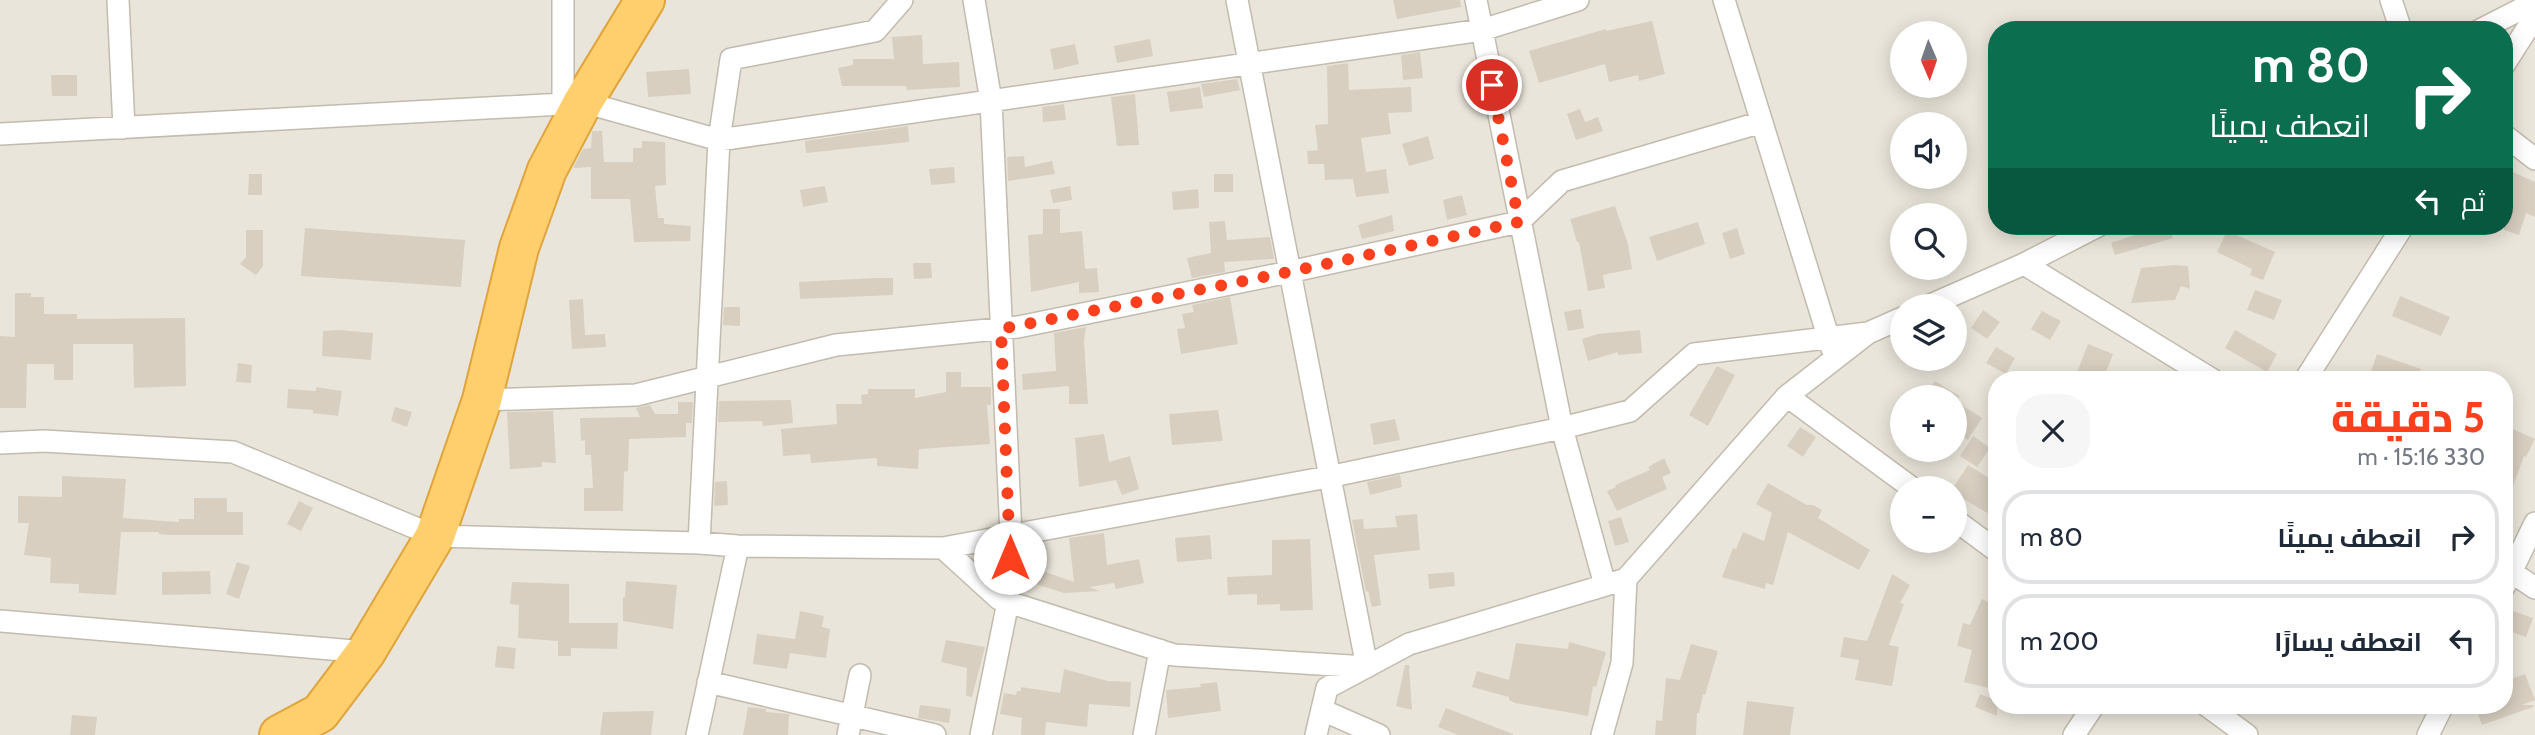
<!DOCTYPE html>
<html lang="ar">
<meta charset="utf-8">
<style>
body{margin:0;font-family:Cabin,Cairo,sans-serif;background:#f6f6f7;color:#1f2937;direction:rtl;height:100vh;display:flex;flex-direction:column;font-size:26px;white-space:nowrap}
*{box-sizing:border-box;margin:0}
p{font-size:23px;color:#747a83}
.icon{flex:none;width:38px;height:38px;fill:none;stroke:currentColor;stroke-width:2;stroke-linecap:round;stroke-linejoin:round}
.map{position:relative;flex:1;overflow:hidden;direction:ltr}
.panel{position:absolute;left:1988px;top:371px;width:525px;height:343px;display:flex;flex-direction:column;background:#fff;border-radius:28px;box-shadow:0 4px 18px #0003;direction:rtl}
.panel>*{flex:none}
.guide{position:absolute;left:1988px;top:21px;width:525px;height:214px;border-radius:28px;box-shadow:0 4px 18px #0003;direction:rtl;background:#0b6e4f;color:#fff;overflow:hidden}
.needle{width:46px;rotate:178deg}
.tools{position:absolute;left:1890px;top:21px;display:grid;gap:14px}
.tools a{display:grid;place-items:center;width:77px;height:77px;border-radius:50%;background:#fff;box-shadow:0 4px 18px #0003;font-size:35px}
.pin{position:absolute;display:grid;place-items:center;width:60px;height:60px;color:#fff;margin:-30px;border:4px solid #fff;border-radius:50%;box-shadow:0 2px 7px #0007}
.me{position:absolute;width:77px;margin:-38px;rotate:0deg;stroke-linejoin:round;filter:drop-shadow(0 0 5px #0008)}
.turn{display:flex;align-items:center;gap:24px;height:147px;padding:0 28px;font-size:32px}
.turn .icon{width:91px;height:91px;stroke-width:2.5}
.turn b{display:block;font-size:49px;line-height:60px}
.then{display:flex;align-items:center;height:66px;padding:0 28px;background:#0003;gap:14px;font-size:26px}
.round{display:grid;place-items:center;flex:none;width:74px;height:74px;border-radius:28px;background:#f6f6f7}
.summary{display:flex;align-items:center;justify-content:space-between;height:119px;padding:0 28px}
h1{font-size:42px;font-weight:800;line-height:52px;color:#fc3f1d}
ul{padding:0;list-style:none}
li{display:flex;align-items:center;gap:21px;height:94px;margin:0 14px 10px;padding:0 14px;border:4px solid #e0e1e3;border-radius:28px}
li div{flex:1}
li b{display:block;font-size:26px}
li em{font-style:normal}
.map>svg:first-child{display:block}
.residential{fill:#eae5da;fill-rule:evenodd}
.building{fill:#d8cfc1}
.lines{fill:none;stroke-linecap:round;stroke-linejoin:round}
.street-casing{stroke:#c2bbae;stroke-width:24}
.highway-casing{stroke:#e0a43c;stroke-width:42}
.street{stroke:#fff;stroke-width:21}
.highway{stroke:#ffcf6e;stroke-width:38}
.route{stroke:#fc3f1d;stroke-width:12;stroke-dasharray:0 21.6}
</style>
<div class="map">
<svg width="2535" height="735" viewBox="0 0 2535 735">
<rect width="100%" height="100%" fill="#f6f3ec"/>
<!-- residential -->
<path class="residential" d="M0,0H2535V735H0ZM1997,30H2504V226H1997ZM1902,33H1955V86H1902ZM1902,124H1955V177H1902ZM1902,215H1955V268H1902ZM1902,306H1955V359H1902ZM1997,380H2504V705H1997ZM1902,397H1955V450H1902ZM1902,488H1955V541H1902Z"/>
<!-- building -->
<path class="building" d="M1393,0H1460L1461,7L1397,19Z
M1652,21L1665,74L1639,81L1638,75L1609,82L1605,64L1539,83L1529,51L1606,29V31Z
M922,35L923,64L959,62L960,87L907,90L906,86H842L838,68L853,65V59H894L892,37Z
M1150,39L1153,56L1117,63L1114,46Z
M1075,44L1079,64L1054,70L1050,49Z
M1420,52L1423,78L1403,80L1401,55Z
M1348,63L1349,90L1411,87L1412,112L1388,113L1391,134L1361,138L1366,172L1386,169L1389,193L1356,197L1353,179L1325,180L1324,164H1308L1307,151L1318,150L1315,125L1328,124L1327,66Z
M689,69L691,94L648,97L646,72Z
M51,75H77V96H52Z
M1237,79L1240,90L1204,97L1201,84Z
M1200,87L1203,108L1170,112L1167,92Z
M1135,94L1139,145L1117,146L1111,97Z
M1064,104L1066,120L1043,122L1042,107Z
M1580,109L1585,122L1598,117L1603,131L1576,140L1567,114Z
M908,126L909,142L806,153L805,141Z
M592,131H602L604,162H633V148H642V141L665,142L666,185L655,186L658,218H664V224L691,226L690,241L634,242L630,199H591V167L574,168V166L583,149L591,148Z
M1428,136L1434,159L1409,166L1402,144Z
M1024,156L1025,167L1052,161L1055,174L1008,181L1007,157Z
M954,167L955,183L931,185L929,169Z
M2504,168L2535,182V217L2526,213L2519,235L2504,230Z
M249,174H262V195H248Z
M1214,174H1233V192H1214Z
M825,186L828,202L803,207L800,190Z
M1070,186L1072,200L1053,203L1050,190Z
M1198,189L1199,208L1173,210L1172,192Z
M1462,195L1467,215L1447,220L1443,200Z
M1615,206L1628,244L1632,269L1603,275L1605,288L1588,291L1579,242H1577L1570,219Z
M1043,209H1060V233L1082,231L1085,269L1097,268L1099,292L1079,293V282L1031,292L1028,235L1043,234Z
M1392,215L1394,231L1362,239L1358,225Z
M1225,221L1227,240L1270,237L1274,259L1224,262L1225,272L1192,278L1187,258L1211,253L1209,222Z
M1698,222L1705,244L1657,261L1649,237Z
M2145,226H2169L2173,238L2115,255L2111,243L2147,231Z
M305,228L465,240L461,287L301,276Z
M1737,228L1745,254L1730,259L1722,233Z
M246,230H263V266L256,275L240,264L246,257Z
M2227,231L2275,252L2263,280L2250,275L2252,269L2217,252Z
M913,263H931L932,278L914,279Z
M2174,265L2188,266L2190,289L2181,286L2175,300L2131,303L2141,268Z
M875,278H893V295L800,299L799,282Z
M2255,290L2282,300L2274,320L2247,310Z
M15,293H31V297H44V314H77V319L185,318L186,386L134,388L133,344H73V380H54V364H27L26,408H0V336L15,337Z
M2400,296L2450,317L2441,336L2392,316Z
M1230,297L1238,344L1181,354L1177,329L1185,328L1182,314L1194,312L1192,305Z
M583,299L585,335L605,334L606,347L572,349L569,300Z
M724,307H740V326L723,325Z
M1581,309L1584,328L1568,331L1564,312Z
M1983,310L2000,322L1987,339L1971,328Z
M2042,311L2061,321L2050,340L2031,329Z
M1086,327L1084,341L1088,404H1069V386L1023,390L1022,374L1056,371L1054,333Z
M339,330L373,333L371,360L322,356L323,331Z
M1640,330L1642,353L1618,355V352L1588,361L1582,339L1598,334Z
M2235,330L2277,354L2267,372L2225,348Z
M2088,344L2113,354L2103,380H2074Z
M1996,347L2015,358L2006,374L1986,363Z
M2377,354L2421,369L2417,380H2368Z
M238,363L252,365L251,383L236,382Z
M1717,366L1735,375L1708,426L1689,415Z
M946,372H961V387H991V405H987L990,444L919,449L918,469L877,466V458L811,463L810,454L783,456L781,429L837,424L836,404H862L861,395L868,394V389H915V398L946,392Z
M1935,381L1961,397H1924Z
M316,387L342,391L338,416L313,413V410L287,408L288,389L316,391Z
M791,400L793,423L763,426L762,421L718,422L719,401Z
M1955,401L1982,418L1968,440L1955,432Z
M678,402H693L692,423H686V437L629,439L628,471L624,472L623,511H584V488H593L591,455H585V440L581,441L580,418L640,417L636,408L650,405L655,414H678Z
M395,407L412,412L407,427L391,421Z
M1218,410L1223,441L1172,445L1169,414Z
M553,411L556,463L542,462V467L510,469L507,412Z
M1395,419L1400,440L1374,445L1370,424Z
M2504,425L2535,439L2526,457L2524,456L2506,505Z
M1800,427L1816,437L1803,457L1787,446Z
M1104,434L1109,462L1130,456L1139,489L1122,495L1116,480L1079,487L1075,438Z
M1973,436L1990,448L1977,467L1960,456Z
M1664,458L1671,473L1662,477L1667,489L1617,511L1607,491L1616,487L1615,485L1650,470L1648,467Z
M1968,465L1997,483V501L1989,514L1955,494L1953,488Z
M1400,475L1402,487L1370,495L1367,482Z
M62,476L126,479L123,518L179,522V519H194V498H227V512H243V535H168L159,534V532H121L116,595L79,593V584L50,583L51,558L24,555L29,523H18V496L62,497Z
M727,481L728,505L714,506L715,482Z
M1768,483L1807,505H1813L1822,510L1818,518L1870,550L1859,570L1788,532L1773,585L1766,583L1765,589L1722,577L1733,548L1736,549L1743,532L1764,541L1772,513L1756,504Z
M299,501L313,508L301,531L287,524Z
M1417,514L1420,550L1374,555L1381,605L1372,607L1368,591L1366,592L1352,520L1363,519L1364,529L1397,527L1395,516Z
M1621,517L1629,542L1615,546L1608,521Z
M1104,533L1107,565L1139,559L1144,583L1116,589L1114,583L1089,587L1100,591L1064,593L1023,580L1028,566L1074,582L1069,538Z
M1210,535L1212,559L1177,562L1175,538Z
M1310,539L1313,610L1280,611V604L1257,605V594L1228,595L1227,577L1272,575V540Z
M237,562L250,566L239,599L226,594Z
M210,571L211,594L162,595V572Z
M1454,572L1455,586L1429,589L1428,574Z
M1892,574L1910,585L1900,603L1904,604L1889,645L1899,647L1892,686L1855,680L1859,660L1840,657L1844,637L1867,641Z
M626,581L677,585L673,629L623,621V597H625Z
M512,582L569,584V623H618L617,649L571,648V656H558V641L518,638L519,605L510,604Z
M1982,599L1997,606V628L1989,651L1997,655L1989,688L1964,682L1972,650L1957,646L1963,623L1970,625Z
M2510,610L2533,618L2526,637L2504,629Z
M800,611L824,616L822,627L830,629L826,658L790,653L787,669L753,664L757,634L795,639Z
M946,640L985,647L972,697L966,696L967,668L941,662Z
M1569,642L1606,652L1596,687L1593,686L1588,716L1515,703L1509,700V697L1472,687L1477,671L1509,680L1516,643L1568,649Z
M1691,644L1718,651L1705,695L1703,694L1699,713H1697L1696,735H1655L1656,720L1662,721L1666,678L1680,680Z
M497,646L516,648L514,669L495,667Z
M1405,665H1409L1412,710L1396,706Z
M1064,669L1108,681L1131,682L1130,707L1089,704L1087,727L1046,722L1045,735H1021L1022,718L1000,714L1004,693L1016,695L1017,691H1021V687L1060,693Z
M2525,674L2535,700L2522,705H2533V707L2482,725L2475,705H2504V682Z
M1217,682L1221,711L1168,718L1166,690L1201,687L1200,684Z
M1980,694L1997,701V716L1975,707Z
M1747,701L1794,707L1790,735H1743Z
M920,705L951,709L949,723L918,718Z
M748,707L766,709V712L789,714L788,735H743Z
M1446,708L1513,734V735H1458L1438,727Z
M654,711L651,735H600L603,712Z
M72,715L97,717L95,735H70Z"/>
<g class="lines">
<defs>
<path id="street" d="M118,0L124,128
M563,0V104L583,102L719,140L1482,30L1578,0
M974,0L991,101L1011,535L1008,602L981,735
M1476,0L1562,428L1605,585
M1724,0L1832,349
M2391,0L2401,30
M2480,30L2535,2
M2504,65L2535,16
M0,134L563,104
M2504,135L2535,159
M2024,264L2213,380
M1928,306L2024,264L2098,226
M2305,380L2403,226
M1787,396L1912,488
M482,400L636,395L836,345L1018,327L1289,272L1519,222L1562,181L1762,122
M0,443L44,441L233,452L435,536L699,543L738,546L943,548L1328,477L1562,428L1630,411L1694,354L1868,333
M1955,520L1997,551
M699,543L719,140L731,59L875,31L902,0
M943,548L999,599L1174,655L1367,667L1237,0
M2504,567L2535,588
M2504,587L2535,523
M0,621L366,652
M708,682L935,735
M2206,705L2247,735
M1322,710L1379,735
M697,735L738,546
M848,735L860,675
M1144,735L1160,650
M1316,735L1327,688L1409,644L1626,579L1787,396L1868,333L1902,318
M1602,735L1622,663L1626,579
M2074,735L2094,705
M2428,735L2443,705"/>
<path id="highway" d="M279,735L320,713L366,652L435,536L482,400L519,248L547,170L583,102L645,0"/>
</defs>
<!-- street casing -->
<use href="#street" class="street-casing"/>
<!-- highway casing -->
<use href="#highway" class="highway-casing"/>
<!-- street -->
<use href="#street" class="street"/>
<!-- highway -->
<use href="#highway" class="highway"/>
</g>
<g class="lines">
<!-- route -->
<path class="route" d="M1010,558L1001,329L1289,272L1519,222L1492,85"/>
</g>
</svg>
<div class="tools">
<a><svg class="needle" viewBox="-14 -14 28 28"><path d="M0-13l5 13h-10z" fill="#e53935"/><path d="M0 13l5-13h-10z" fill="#747a83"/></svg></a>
<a><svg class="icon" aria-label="sound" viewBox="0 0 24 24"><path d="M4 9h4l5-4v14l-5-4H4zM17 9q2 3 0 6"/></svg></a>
<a><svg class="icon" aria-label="search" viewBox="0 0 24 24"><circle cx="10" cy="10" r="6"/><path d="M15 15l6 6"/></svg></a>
<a><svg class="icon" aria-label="layers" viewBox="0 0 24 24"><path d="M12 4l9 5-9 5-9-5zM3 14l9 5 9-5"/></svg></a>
<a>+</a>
<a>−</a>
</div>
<div class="pin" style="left:1492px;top:85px;background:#d93025"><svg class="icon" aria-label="arrive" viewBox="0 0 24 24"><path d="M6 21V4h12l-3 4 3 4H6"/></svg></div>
<svg class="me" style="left:1010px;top:558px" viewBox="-20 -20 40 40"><circle r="19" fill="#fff"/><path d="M0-13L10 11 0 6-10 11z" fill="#fc3f1d"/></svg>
<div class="guide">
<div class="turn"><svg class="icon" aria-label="right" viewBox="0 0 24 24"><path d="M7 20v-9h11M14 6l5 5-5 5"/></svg><div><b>80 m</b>انعطف يمينًا</div></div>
<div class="then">ثم<svg class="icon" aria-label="left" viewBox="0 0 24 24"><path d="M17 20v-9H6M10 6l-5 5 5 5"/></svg></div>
</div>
<section class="panel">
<div class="summary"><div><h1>5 دقيقة</h1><p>330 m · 15:16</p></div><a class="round"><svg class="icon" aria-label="close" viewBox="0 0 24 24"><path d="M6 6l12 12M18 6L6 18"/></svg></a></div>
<ul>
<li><svg class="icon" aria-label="right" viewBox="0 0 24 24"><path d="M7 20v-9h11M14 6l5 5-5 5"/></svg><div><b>انعطف يمينًا</b></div><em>80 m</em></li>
<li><svg class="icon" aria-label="left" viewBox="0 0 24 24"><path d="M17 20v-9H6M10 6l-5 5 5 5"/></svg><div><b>انعطف يسارًا</b></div><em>200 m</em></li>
</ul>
</section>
</div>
